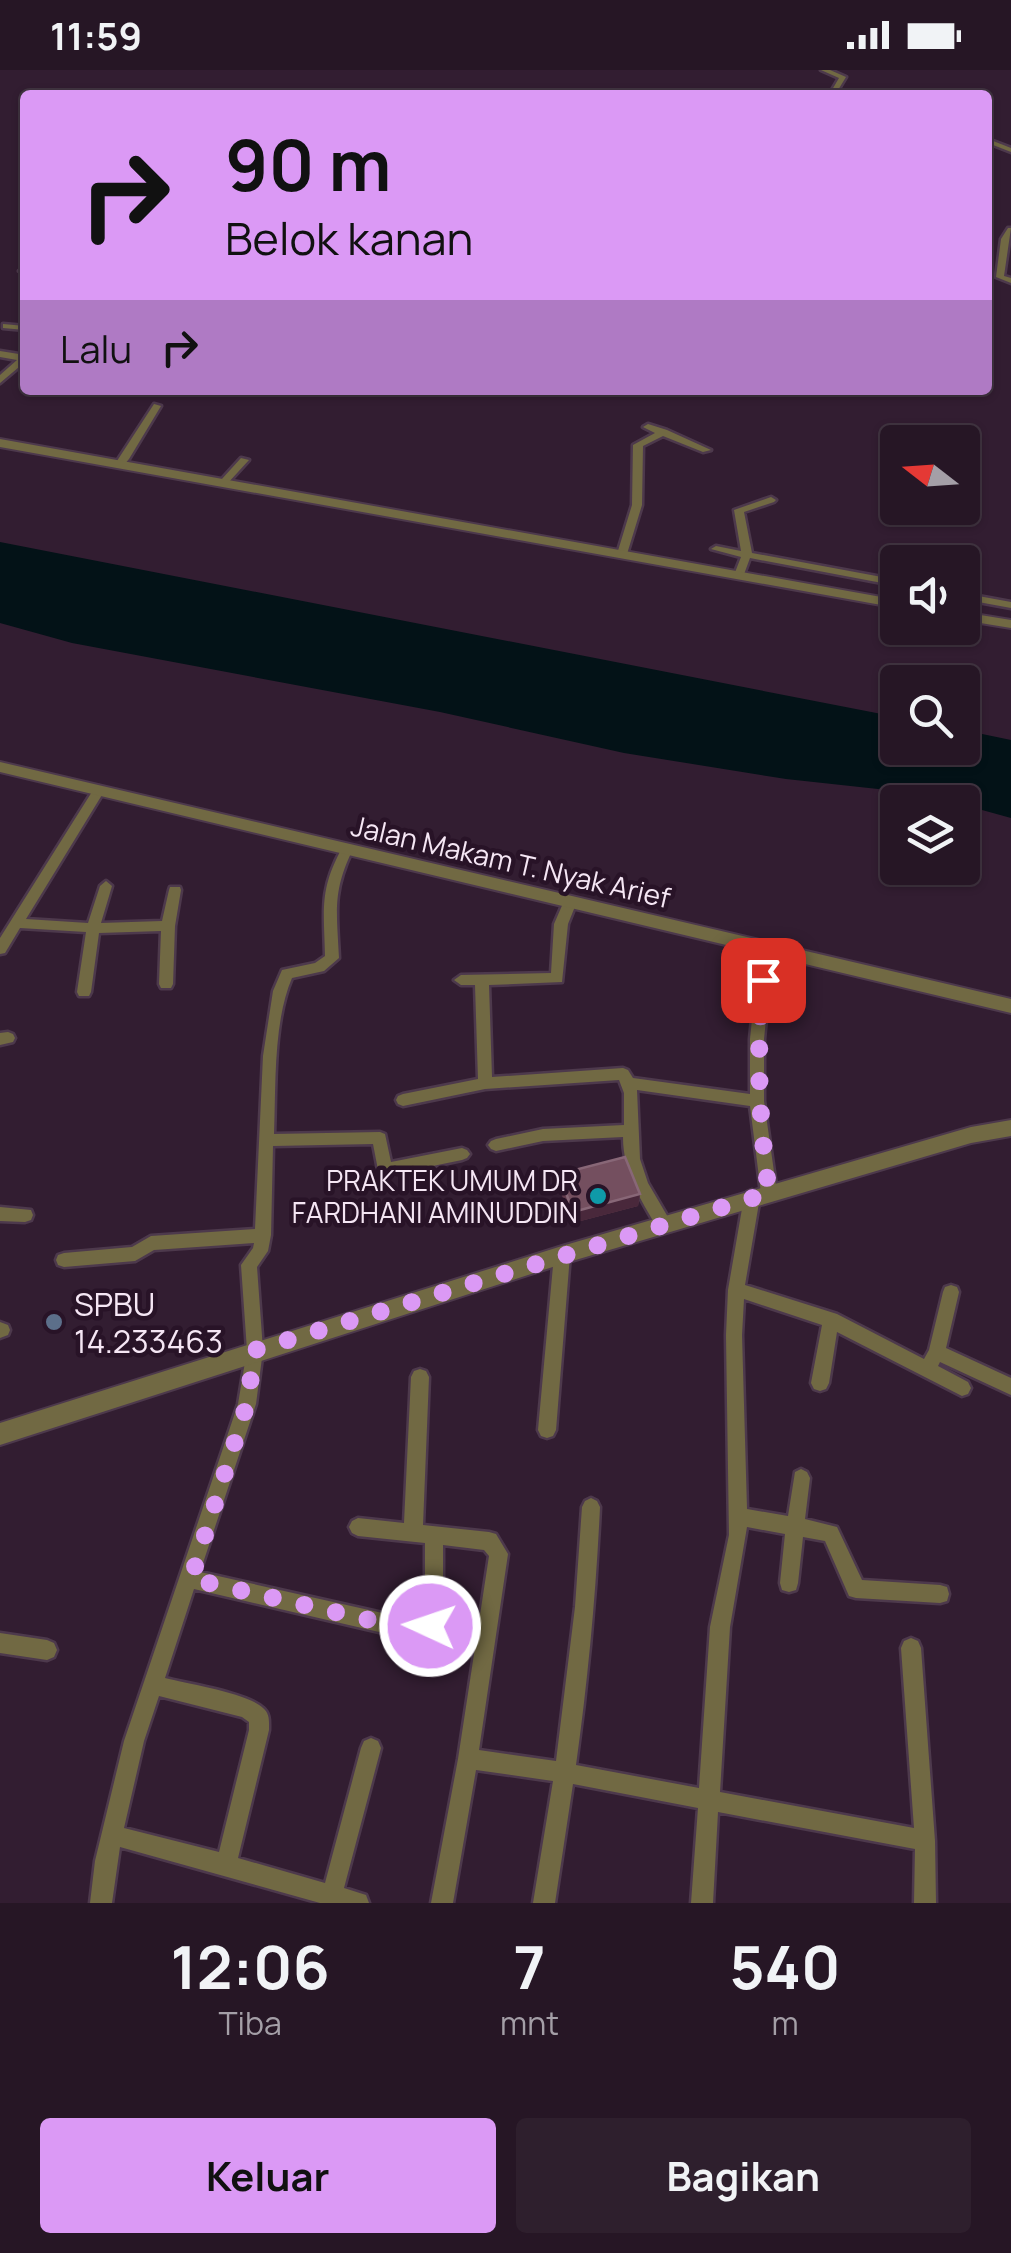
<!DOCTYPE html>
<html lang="id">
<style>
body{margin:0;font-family:Manrope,sans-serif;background:#2e1f2d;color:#f1f3f6;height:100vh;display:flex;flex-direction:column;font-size:38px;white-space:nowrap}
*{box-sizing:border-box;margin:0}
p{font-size:32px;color:#a49fa7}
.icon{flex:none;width:55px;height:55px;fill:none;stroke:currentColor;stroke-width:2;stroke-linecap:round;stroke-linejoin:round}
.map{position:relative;height:1833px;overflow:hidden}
.panel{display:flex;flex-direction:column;background:#261625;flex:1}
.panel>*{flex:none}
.guide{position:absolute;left:20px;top:20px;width:972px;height:305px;border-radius:10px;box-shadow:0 2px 8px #0004,0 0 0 2px #423542;background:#db99f5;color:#111;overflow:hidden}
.needle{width:65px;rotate:287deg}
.controls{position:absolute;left:880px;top:355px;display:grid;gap:20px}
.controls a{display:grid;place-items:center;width:100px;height:100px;border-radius:10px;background:#261625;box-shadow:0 2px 8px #0004,0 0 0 2px #423542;font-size:50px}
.pin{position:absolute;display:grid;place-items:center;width:85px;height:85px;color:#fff;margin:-42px;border-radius:20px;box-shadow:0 5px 15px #0006}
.me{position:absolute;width:110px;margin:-55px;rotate:273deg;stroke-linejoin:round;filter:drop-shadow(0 0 8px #0008)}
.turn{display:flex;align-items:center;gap:35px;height:210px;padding:0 40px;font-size:45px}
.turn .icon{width:130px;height:130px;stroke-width:2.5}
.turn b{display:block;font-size:70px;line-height:85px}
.then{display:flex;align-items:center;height:95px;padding:0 40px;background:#0003;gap:20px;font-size:38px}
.eta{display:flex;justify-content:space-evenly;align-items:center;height:170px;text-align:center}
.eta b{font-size:60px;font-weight:700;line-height:70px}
.action{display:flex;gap:20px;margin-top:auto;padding:20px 40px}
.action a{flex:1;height:115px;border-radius:10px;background:#db99f5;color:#111;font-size:40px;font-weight:700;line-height:115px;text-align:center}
.action a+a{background:#2e1f2d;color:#f1f3f6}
.status{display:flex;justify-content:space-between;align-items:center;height:70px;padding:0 50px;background:#261625;direction:ltr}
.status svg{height:28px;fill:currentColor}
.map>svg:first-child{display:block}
.water{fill:#031217}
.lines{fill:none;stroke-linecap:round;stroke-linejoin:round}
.minor-casing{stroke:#4d394c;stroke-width:5}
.tertiary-casing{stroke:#4d394c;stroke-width:4}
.minor{fill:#716943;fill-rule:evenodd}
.tertiary{fill:#716943;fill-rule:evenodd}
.wall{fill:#643d4e}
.shaded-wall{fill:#49283b}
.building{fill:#744f5f;stroke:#886777;stroke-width:2.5}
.route{stroke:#db99f5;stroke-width:18;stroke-dasharray:0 32.4}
.culture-dot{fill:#0f9aa8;stroke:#281327;stroke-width:4}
.service-dot{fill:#5c6f8a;stroke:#281327;stroke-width:4}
.labels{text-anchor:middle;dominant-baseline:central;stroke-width:9;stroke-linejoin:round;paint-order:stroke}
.street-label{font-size:28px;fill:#f5e6f4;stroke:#281327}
.poi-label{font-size:28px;fill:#f5e6f4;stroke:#281327;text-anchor:end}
.near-poi-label{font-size:32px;fill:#f5e6f4;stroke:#281327;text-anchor:start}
</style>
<div class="status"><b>11:59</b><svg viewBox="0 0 49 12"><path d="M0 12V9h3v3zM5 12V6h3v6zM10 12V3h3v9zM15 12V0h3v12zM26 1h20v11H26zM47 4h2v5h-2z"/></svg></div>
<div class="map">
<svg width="1011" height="1833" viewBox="0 0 1011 1833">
<rect width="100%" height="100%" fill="#321d31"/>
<!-- water -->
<path class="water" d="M0,472L897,647L898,678H962L963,660L1011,670V748L924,724L786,709L624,683L440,642L72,573L0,553Z"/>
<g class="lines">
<defs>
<path id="minor" d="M821,0H830L846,7L835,25H829L839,8Z
M988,69L1011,78V82L988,73Z
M1008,158H1011L1004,206L1011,208V213L996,207L1001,169Z
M23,199H25V203L19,201Z
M3,254L25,256V260L3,258Z
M0,281L25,285V292L0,313V305L17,290L0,287Z
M154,334L161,336L129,389L123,396H117L115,394Z
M648,354L667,360L711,380L703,382L663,366L643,376L642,435L627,484L622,487L617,484L632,435L633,375L655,363L643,357Z
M241,388L249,390L227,414H221V410Z
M771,427L776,430L774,432L744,442L752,483L898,510V516L750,488L743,507H735L734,505L741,487L711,479L716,476L741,481L734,440Z
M962,523L1011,532V538L962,529Z
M99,716L105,720L26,849L88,853L100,816L106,811L112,816L101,853L162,851L169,820L170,817H180L181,820L175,856L173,914L171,918H161L159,914L161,861L99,863L91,922L89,926H79L77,922L86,862L20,858L5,883L0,884V868L95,717Z
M346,777L352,781C332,823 337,843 339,888L324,901L292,908C273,952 276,1016 274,1064L380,1062L385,1064L391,1092L462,1078L467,1080L470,1084L467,1088L462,1090L384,1106L379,1105L373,1074L273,1076L271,1165L268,1181L257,1197L263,1280L256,1334L200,1502L418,1551L422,1550L425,1536V1473L358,1466L352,1463L349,1457L352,1451L358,1448L404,1453L411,1307L414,1301L420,1299L426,1301L429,1307L423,1455L489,1462L496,1464L508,1484L479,1680L556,1691L575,1537L582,1437L585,1431L591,1428L597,1431L600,1437C596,1523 588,1609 576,1695L699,1718L710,1557L729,1465L726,1265L728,1220L744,1127L747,1122L752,1120L757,1122L760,1127L745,1215L837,1244L924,1289L929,1280L943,1222L945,1217L951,1215L957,1217L959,1222L946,1278L1011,1308V1325L940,1292L938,1296L968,1312L971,1318L968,1324L962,1326L837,1262L829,1313L826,1319L820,1321L814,1319L811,1313L822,1255L744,1229L742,1265L747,1439L788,1446L795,1402L801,1399L807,1402L810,1408L805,1449L837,1457L862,1510L940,1515L947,1517L949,1524L947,1531L940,1533L856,1528L849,1526L825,1471L803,1467L798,1513L796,1520L789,1522L782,1520L780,1513L785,1464L747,1457L730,1557L720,1722L914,1758L901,1578L904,1571L911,1568L918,1571L921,1578L935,1771L936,1833H914L915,1779L718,1742L713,1833H691L698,1738L573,1714L555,1833H533L553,1711L476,1700L453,1833H431L458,1689L489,1486L484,1480L443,1475V1536L437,1563L418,1571L194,1519L165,1608C188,1614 248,1623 263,1638C270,1644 269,1651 269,1660L238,1788L325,1813L361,1678L364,1671L371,1668L378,1671L381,1678L344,1818L366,1825L369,1833H320L120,1777L112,1833H90L95,1791L124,1671L238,1334L247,1280L241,1195L253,1178L254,1173L154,1180L135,1191L64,1197L58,1195L56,1190L58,1185L64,1183L132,1177L151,1166L255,1159L263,986L273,921L282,900L315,893L325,886C324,840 319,820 342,778ZM159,1626L242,1647L249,1652V1660L219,1782L124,1758L144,1671Z
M569,829L576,834L568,854L562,912L489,915L492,1007L623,998L628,1000L633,1008L750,1024V969L759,880L766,875L771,876L773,880L764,969V1031L777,1123L774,1128L769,1130L764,1128L761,1123L750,1036L637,1020L640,1089L648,1113L672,1154L670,1159L664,1161L658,1159C641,1130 623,1103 623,1067L543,1071L496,1081L491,1079L488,1075L491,1071L496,1069L543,1059L624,1055V1023L619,1010L485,1019L403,1036L398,1034L396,1030L398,1026L403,1024L478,1009L475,915H461L454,910L461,905L551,903L554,854L564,831Z
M8,962L13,964L15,968L13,972L0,975V963Z
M0,1137L31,1140L33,1145L31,1150L25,1152L0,1151Z
M562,1178L568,1180L570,1185L556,1360L553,1366L547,1368L541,1366L538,1360L554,1185L556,1180Z
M0,1252L8,1255L10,1260L8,1265L0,1268Z
M0,1563L47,1570L54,1573L57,1580L54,1587L47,1590L0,1583Z"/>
<path id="tertiary" d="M0,369L898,530V538L0,377Z
M962,542L1011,550V558L962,550Z
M0,692L1011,929V943L0,702Z
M1011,1050V1066L971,1073L562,1194L0,1375V1353L562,1176L971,1057Z"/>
</defs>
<!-- minor casing -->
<use href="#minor" class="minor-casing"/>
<!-- tertiary casing -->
<use href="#tertiary" class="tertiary-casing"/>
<!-- minor -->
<use href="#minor" class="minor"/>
<!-- tertiary -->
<use href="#tertiary" class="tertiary"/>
</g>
<!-- wall -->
<path class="wall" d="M559,1104L640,1124L638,1136L573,1153L558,1116Z"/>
<!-- shaded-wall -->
<path class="shaded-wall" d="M640,1124L638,1136L573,1153V1142Z"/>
<!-- building -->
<path class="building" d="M625,1087L640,1124L573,1142L559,1104Z"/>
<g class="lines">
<!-- route -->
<path class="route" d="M430,1556L418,1561L191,1509L247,1334L255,1280L769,1123C759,1050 756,983 763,910"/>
</g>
<!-- markers -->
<circle class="culture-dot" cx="598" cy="1126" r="10"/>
<circle class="service-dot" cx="54" cy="1252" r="10"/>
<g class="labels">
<!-- street labels -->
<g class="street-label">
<text transform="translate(511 791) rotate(13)">Jalan Makam T. Nyak Arief</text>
</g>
<!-- poi labels -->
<g class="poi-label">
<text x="578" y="1110">PRAKTEK UMUM DR<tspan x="578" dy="32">FARDHANI AMINUDDIN</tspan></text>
</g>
<!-- near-poi labels -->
<g class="near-poi-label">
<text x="74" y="1234">SPBU<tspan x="74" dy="37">14.233463</tspan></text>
</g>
</g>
</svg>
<div class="controls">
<a><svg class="needle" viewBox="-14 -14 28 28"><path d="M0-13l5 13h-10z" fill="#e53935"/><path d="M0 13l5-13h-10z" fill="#a49fa7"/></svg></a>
<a><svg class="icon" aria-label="sound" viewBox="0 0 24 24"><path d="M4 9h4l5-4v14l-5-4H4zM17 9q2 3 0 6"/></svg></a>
<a><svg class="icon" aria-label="search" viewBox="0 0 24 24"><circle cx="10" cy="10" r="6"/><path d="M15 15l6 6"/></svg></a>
<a><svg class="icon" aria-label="layers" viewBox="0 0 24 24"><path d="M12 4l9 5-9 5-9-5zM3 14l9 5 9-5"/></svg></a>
</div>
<div class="pin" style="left:763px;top:910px;background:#d93025"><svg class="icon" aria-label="arrive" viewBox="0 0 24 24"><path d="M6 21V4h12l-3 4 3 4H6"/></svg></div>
<svg class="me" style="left:430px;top:1556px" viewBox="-20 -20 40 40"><circle r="17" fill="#db99f5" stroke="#fff" stroke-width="3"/><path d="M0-11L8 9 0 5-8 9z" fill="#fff"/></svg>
<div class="guide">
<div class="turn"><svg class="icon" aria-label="right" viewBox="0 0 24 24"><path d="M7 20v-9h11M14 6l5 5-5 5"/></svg><div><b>90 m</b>Belok kanan</div></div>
<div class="then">Lalu<svg class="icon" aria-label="right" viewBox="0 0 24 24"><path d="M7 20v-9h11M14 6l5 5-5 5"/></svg></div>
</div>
</div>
<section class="panel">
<div class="eta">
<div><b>12:06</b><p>Tiba</p></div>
<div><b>7</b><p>mnt</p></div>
<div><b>540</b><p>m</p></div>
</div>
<div class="action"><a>Keluar</a><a>Bagikan</a></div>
</section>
